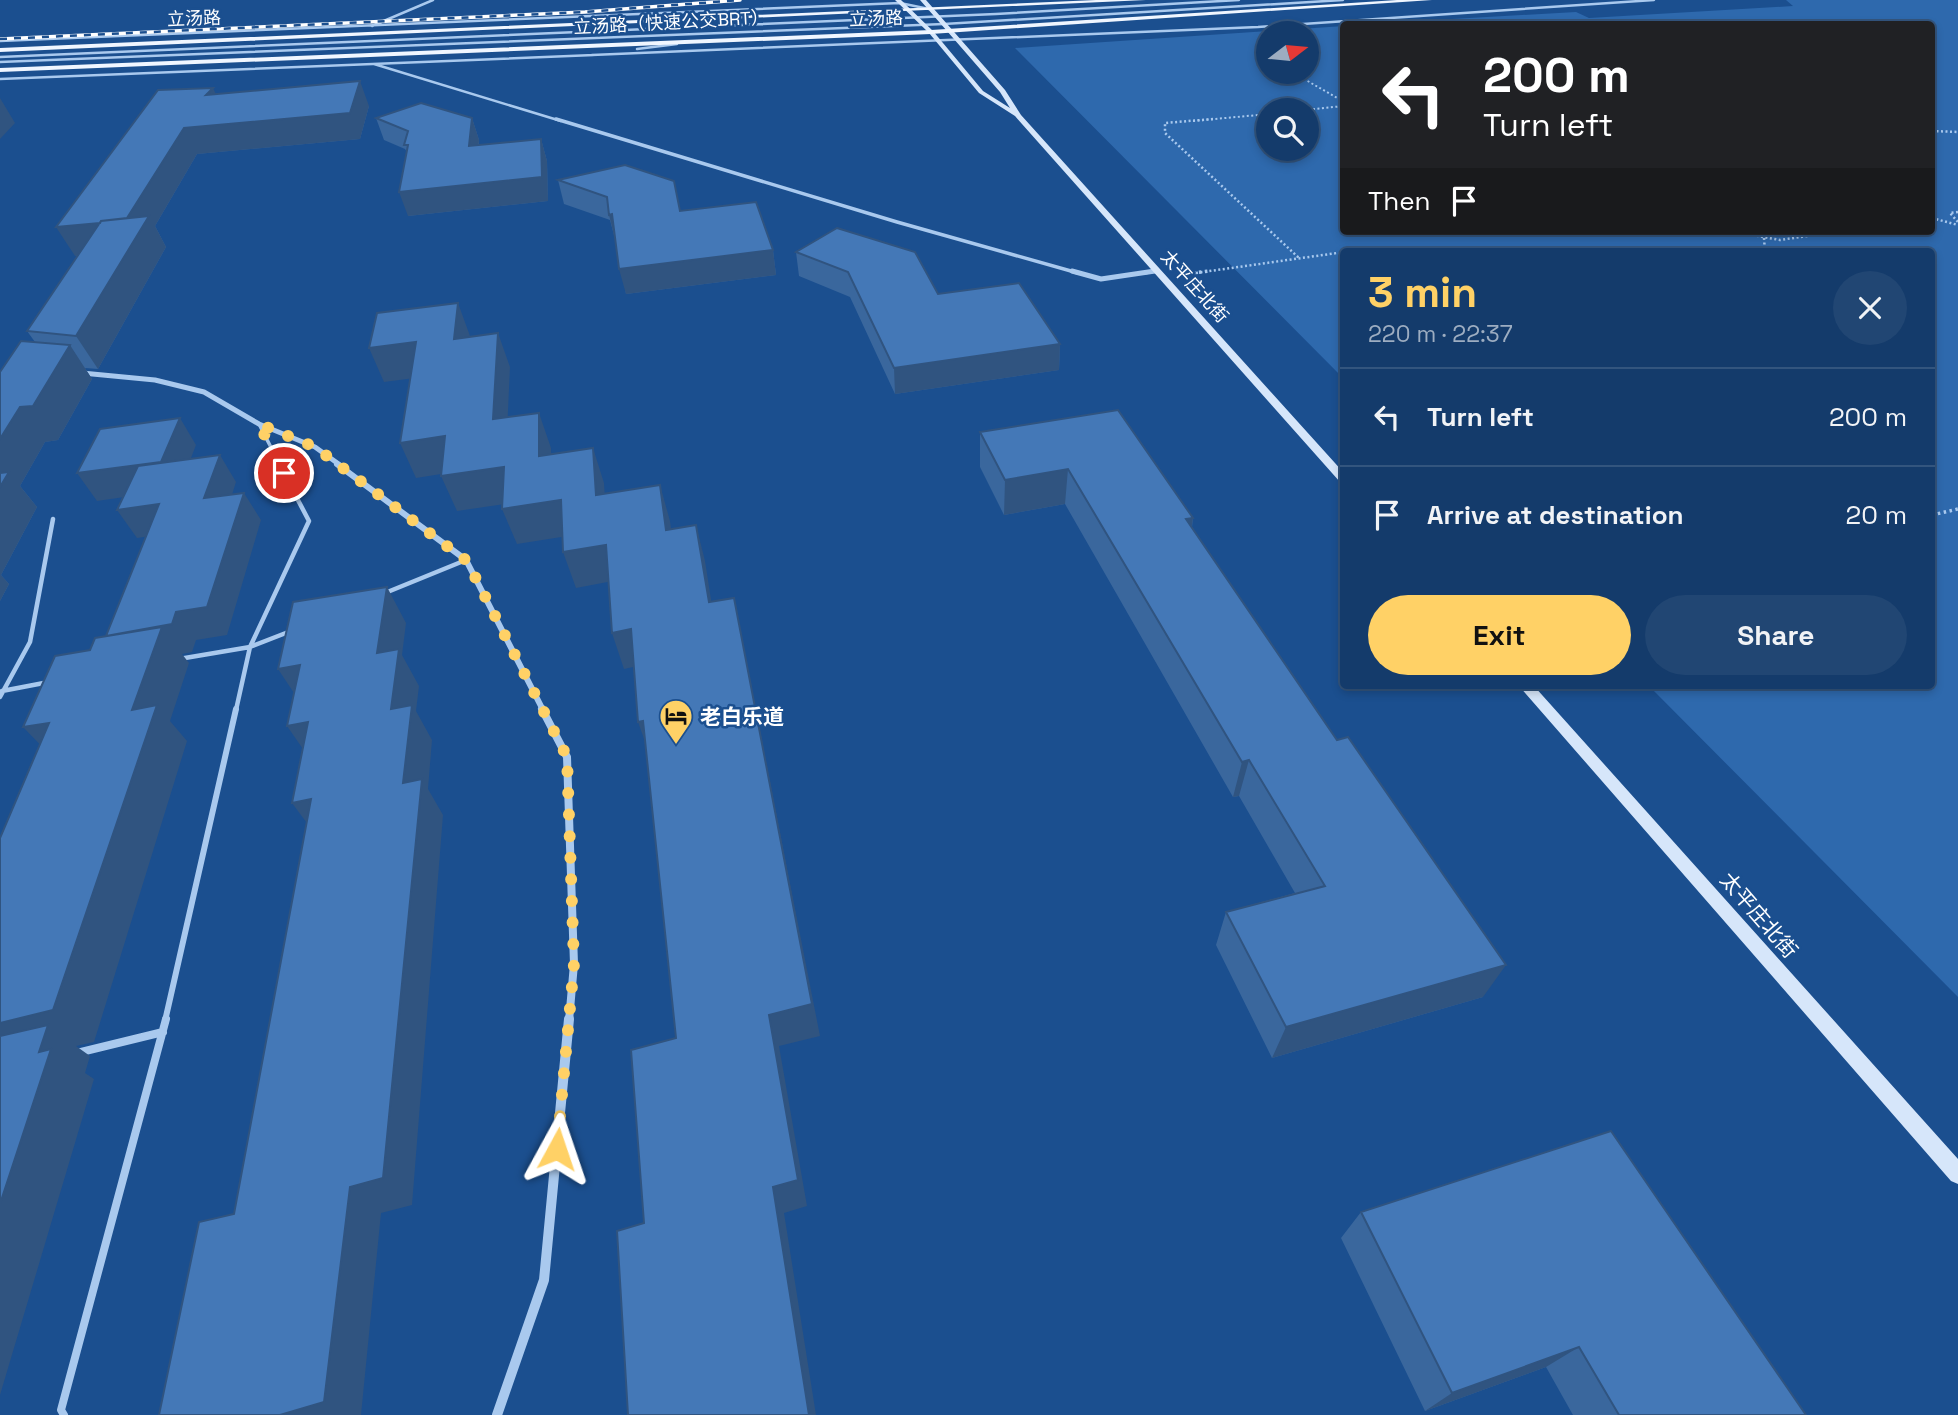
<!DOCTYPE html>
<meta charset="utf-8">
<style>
body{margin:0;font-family:"Space Grotesk","Noto Sans SC",sans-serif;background:#214673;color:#f1f3f6;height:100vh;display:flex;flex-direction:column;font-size:26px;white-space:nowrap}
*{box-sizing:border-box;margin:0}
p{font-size:23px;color:#9dadc1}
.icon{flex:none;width:38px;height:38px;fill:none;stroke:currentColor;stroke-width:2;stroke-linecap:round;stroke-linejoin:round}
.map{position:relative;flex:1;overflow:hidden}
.sheet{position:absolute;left:1340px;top:248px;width:595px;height:441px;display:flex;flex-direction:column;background:#143b6b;border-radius:7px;box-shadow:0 4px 10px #0003,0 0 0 2px #33557e}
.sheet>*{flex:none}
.guide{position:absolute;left:1340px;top:21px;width:595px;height:214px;border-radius:7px;box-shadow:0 4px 10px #0003,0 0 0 2px #33557e;background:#202124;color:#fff;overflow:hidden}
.needle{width:46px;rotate:74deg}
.controls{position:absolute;left:1256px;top:21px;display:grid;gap:14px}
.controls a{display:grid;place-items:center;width:63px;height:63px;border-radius:50%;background:#143b6b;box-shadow:0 4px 10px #0003,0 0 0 2px #33557e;font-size:35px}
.pin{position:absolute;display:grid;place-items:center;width:60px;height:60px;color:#fff;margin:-30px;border:4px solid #fff;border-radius:50%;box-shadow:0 2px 7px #0007}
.me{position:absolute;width:77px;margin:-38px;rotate:5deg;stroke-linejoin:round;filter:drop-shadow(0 0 5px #0008)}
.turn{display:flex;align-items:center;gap:24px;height:147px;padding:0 28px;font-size:32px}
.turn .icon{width:91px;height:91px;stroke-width:2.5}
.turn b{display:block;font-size:49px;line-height:60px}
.then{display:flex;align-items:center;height:66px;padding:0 28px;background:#0003;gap:14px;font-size:26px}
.round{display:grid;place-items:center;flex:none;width:74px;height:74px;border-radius:37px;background:#214673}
.head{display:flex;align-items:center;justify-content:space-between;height:119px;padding:0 28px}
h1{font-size:42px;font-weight:800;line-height:52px;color:#ffd166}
.button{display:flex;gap:14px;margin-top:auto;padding:14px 28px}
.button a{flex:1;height:80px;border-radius:42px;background:#ffd166;color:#111;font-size:28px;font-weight:800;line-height:80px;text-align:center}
.button a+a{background:#214673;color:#f1f3f6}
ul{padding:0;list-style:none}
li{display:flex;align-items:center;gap:21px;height:98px;padding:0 28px;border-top:2px solid #33557e}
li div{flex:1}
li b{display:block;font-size:26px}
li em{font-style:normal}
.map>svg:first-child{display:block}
.green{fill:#2e69ad;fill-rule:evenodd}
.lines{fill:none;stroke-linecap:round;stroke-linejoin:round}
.path-far2{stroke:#a9c9ee;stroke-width:2;stroke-dasharray:2 2.5;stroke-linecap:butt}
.path-far1{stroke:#a9c9ee;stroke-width:2.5;stroke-dasharray:2 2.5;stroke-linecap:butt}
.path{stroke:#a9c9ee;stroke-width:3.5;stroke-dasharray:2.5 3.5;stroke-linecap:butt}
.lane-far4{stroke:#a9c9ee;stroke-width:2.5}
.lane-far3{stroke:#a9c9ee;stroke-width:3.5}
.lane-far2{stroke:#a9c9ee;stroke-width:4.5}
.lane-far1{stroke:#a9c9ee;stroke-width:6}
.lane{stroke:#a9c9ee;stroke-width:8}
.street-far5{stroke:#a9c9ee;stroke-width:2.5}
.street-far4{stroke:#a9c9ee;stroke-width:3.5}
.street-far3{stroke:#a9c9ee;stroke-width:5}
.street-far2{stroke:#a9c9ee;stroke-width:6}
.street-far1{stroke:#a9c9ee;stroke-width:8}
.street{stroke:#a9c9ee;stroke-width:10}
.secondary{fill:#d6e6fa;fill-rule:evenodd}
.primary{fill:#f0f6ff;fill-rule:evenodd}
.rail-casing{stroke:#fff;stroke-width:3.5}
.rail{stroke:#1b4f8f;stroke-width:2.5;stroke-dasharray:7;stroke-linecap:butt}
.wall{fill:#3a679d}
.shaded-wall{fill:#305480}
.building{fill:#4478b7;stroke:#305480;stroke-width:2}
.route{stroke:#ffd166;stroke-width:12;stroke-dasharray:0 21.6}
.labels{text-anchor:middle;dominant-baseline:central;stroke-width:5;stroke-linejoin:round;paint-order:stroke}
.far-street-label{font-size:18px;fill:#fff;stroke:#1b4f8f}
.poi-label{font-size:21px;font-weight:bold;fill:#fff;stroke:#1b4f8f;text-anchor:start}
.street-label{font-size:21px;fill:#fff;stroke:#1b4f8f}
</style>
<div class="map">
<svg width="1958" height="1415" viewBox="0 0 1958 1415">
<rect width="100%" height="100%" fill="#1b4f8f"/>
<!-- green -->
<path class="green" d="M1786,0H1958V997L1649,686H1932V252H1344V379L1015,48L1344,26V231H1932V24H1364L1576,12L1589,18L1793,6ZM1269,33H1307V72H1269ZM1269,110H1307V149H1269Z"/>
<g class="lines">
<!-- path-far2 -->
<path class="path-far2" d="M1257,51L1269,58
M1292,72L1344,102
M1304,110L1344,106
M1193,121L1269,114"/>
<!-- path-far1 -->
<path class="path-far1" d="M1213,119L1165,123V133L1299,258
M1932,131L1958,132
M1958,212L1950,213L1958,222
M1932,218L1958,225
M1522,231L1527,235L1556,231
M1730,231L1780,240L1814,235L1815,231
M1764,238L1765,252
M1196,273L1337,253L1344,255"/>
<!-- path -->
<path class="path" d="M1193,273L1209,271
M1932,515L1958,509"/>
<!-- lane-far4 -->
<path class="lane-far4" d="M0,57L996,14L1239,0
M0,62L944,24L1343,0"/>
<!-- lane-far3 -->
<path class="lane-far3" d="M259,424L280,465"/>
<!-- lane-far2 -->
<path class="lane-far2" d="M385,593L466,560
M179,659L250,647L291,631
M2,691L49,682
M0,697L30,642L53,519
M236,710L250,647L309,521L279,464"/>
<!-- lane-far1 -->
<path class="lane-far1" d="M165,1021L236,709"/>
<!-- lane -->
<path class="lane" d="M77,1053L163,1032
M64,1415L61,1410L166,1019"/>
<!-- street-far5 -->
<path class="street-far5" d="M372,26L433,0
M0,41L900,3L929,9
M637,49L677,44
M592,55L1258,27L1654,0
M374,64L561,121
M0,79L594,55"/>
<!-- street-far4 -->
<path class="street-far4" d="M556,119L897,222L1078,273
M1144,273L1155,271"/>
<!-- street-far3 -->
<path class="street-far3" d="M1072,271L1101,279L1155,271
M82,373L155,380L204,392L259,424L315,447L340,465"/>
<!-- street-far2 -->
<path class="street-far2" d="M337,464L466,560L543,710"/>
<!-- street-far1 -->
<path class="street-far1" d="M542,709L567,757L574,964L569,1021"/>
<!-- street -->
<path class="street" d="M497,1415L544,1280L569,1019"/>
<!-- secondary -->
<path class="secondary" d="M895,0H901L933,31L983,91L1010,108L1000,92L920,0H926L1005,90L1021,115L1344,473V483L1340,482L1015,116L979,93L929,33Z
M1519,686H1534L1958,1159V1184L1951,1181Z"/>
<!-- primary -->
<path class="primary" d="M1096,0H1146L0,52V48Z
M1397,0H1432L931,34L0,72V68L931,30Z"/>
<defs>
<path id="rail" d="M0,39L585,12L740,0"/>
</defs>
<!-- rail casing -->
<use href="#rail" class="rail-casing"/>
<!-- rail -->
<use href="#rail" class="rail"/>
</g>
<!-- wall -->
<path class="wall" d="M216,94L369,106L360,139L197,154L155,226L166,247L98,369L85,368L92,379L58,440L45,442L20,486L37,507L1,575L9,584L0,601V372L35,342L27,331L78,256H75Z
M376,118H472L479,140V145L541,139L547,161L548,201L408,216L407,152L405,149L384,140Z
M558,180L680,211L773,250L776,275L626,294L616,238L615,239L610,220L564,204Z
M796,252L938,294L1060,344L1059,370L895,394L850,297L799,276Z
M980,432L1193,518L1192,527L1483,997L1272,1058L1216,945L1226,912L1295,893L1239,796L1233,797L1065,504L1004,515L980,467Z
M1361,1212L1806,1415H1573L1546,1367L1425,1411L1341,1238Z"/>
<!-- shaded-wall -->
<path class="shaded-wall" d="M360,81L369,106L360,139L197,154L155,226L166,247L98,369L76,336L128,251L75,256L56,227L184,128Z
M213,88L225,113L206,95Z
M0,98L15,123L0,139Z
M472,118L479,140L477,168L469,146Z
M541,139L547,161L548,201L408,216L399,192Z
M612,214L618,238L615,239L609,215Z
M773,250L776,275L626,294L619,269Z
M458,303L470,336L454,339Z
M498,333L510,367L506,454L493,419Z
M416,342L430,376L384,382L369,348Z
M1060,344L1059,370L895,394L894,368Z
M70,345L92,379L58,440L45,442L20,486L37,507L1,575L9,584L0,601V439L20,407Z
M539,413L551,448L552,491L539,456Z
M180,418L196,445L179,489L97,501L77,473Z
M445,436L460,471L416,478L400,443Z
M593,448L604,483L607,531L596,495Z
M220,455L236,482L222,526L204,498Z
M504,467L518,502L457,511L441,476Z
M1068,469L1065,504L1004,515L1005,480Z
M660,485L670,521L676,566L666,530Z
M244,493L261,520L227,635L196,640L192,652L182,654L189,663L170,721L187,741L94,1042L76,1046L90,1056L85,1073L94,1079L0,1395V1023L132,710L106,636L176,612Z
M561,500L574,535L517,544L502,509Z
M159,504L178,532L137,538L117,510Z
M1193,518L1187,554L1186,519Z
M696,525L705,561L717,638L709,602Z
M606,545L618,580L576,588L563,552Z
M387,587L406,623L402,655L419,686L416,711L432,740L428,789L443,815L412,1205L381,1213L361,1415H280L350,1187L403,783L377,653Z
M734,598L820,1036L779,1046L807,1206L784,1213L816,1415H809L773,1187L769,1015Z
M631,629L642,665L624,669L612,633Z
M300,665L302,705L278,669Z
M643,721L651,758L638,722Z
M308,722L312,762L287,726Z
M49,723L58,763L23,727Z
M1249,760L1239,796L1233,797L1242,762Z
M311,799L318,838L292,803Z
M1506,965L1483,997L1272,1058L1286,1027Z
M1579,1347L1546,1367L1425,1411L1452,1393Z"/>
<!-- building -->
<path class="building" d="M360,81L350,113L184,128L127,218L101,221L100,223L56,227L158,90L213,88L206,95Z
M421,103L472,118L469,146L541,139L542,177L399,192L408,145H404L408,131L376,118Z
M625,165L674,181L680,211L756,202L773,250L619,269L612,214L609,215L607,197L558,180Z
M149,216L76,336L27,331L101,221Z
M837,228L915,252L938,294L1019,283L1060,344L894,368L848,272L796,252Z
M458,303L454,339L498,333L493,419L539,413V456L593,448L596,495L660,485L666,530L696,525L709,602L734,598L812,1004L769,1015L798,1180L773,1187L809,1415H628L617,1231L644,1223L631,1050L676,1038L643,721L638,722L631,629L612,633L606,545L563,552L561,500L502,509L504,467L441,476L445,436L400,443L416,342L369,348L377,313Z
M21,341L70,345L33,406L20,407L0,439V372Z
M1118,410L1193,518L1186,519L1337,740L1348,737L1506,965L1286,1027L1226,912L1325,886L1249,760L1242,762L1068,469L1005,480L980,432Z
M180,418L161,462L77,473L100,429Z
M220,455L204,498L244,493L207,607L176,612L172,624L106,636L159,504L117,510L138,466Z
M9,472L0,487V473Z
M387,587L377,653L399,649L391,709L412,705L403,783L422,779L383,1178L350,1187L324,1402L280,1415H159L199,1222L234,1214L311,799L292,803L308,722L287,726L300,665L278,669L293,602Z
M162,627L132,710L157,705L53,1010L0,1023V838L49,723L23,727L55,656L90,650L95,638Z
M48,1025L39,1052L51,1049L0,1204V1036Z
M1611,1131L1806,1415H1619L1579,1347L1452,1393L1361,1212Z"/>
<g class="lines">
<!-- route -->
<path class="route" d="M284,473L259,424L315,447L467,561L567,757L574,964L557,1149"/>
</g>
<!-- icons -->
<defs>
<symbol id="hotel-pin" viewBox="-11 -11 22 30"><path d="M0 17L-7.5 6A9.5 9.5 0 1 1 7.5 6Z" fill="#ffd166" stroke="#1b4f8f"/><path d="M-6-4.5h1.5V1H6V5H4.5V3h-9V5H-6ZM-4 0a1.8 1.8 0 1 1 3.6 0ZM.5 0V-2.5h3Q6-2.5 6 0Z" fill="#111"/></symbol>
</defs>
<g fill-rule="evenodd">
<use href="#hotel-pin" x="657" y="697" width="38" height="52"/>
</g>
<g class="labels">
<!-- far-street labels -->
<g class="far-street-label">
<text transform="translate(194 18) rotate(-2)">立汤路</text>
<text transform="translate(876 18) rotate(-2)">立汤路</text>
<text transform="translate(671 22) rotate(-3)">立汤路（快速公交BRT）</text>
<text transform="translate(1195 286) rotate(48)">太平庄北街</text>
</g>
<!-- poi labels -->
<g class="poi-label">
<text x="700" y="716">老白乐道</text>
</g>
<!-- street labels -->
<g class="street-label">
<text transform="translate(1759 915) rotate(49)">太平庄北街</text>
</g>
</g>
</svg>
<div class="controls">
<a><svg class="needle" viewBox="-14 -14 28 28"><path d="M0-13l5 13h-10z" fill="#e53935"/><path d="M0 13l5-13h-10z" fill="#9dadc1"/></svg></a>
<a><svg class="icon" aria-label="search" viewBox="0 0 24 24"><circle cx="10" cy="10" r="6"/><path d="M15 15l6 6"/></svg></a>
</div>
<div class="pin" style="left:284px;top:473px;background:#d93025"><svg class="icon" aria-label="arrive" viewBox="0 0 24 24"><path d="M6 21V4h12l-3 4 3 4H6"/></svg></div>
<svg class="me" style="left:557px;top:1149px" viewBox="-20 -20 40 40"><path d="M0-17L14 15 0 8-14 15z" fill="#ffd166" stroke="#fff" stroke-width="4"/></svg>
<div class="guide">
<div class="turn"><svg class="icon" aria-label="left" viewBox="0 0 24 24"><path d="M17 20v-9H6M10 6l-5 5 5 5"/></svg><div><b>200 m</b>Turn left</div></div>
<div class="then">Then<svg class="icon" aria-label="arrive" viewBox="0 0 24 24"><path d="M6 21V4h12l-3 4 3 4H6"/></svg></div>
</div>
<section class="sheet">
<div class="head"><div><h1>3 min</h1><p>220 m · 22:37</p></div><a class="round"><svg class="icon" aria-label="close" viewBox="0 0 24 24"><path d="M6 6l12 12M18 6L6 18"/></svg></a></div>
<ul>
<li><svg class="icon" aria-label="left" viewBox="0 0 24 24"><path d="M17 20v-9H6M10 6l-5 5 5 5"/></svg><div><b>Turn left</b></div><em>200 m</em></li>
<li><svg class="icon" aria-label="arrive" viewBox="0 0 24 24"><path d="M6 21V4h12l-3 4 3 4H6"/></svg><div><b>Arrive at destination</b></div><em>20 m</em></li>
</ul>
<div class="button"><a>Exit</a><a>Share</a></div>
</section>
</div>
